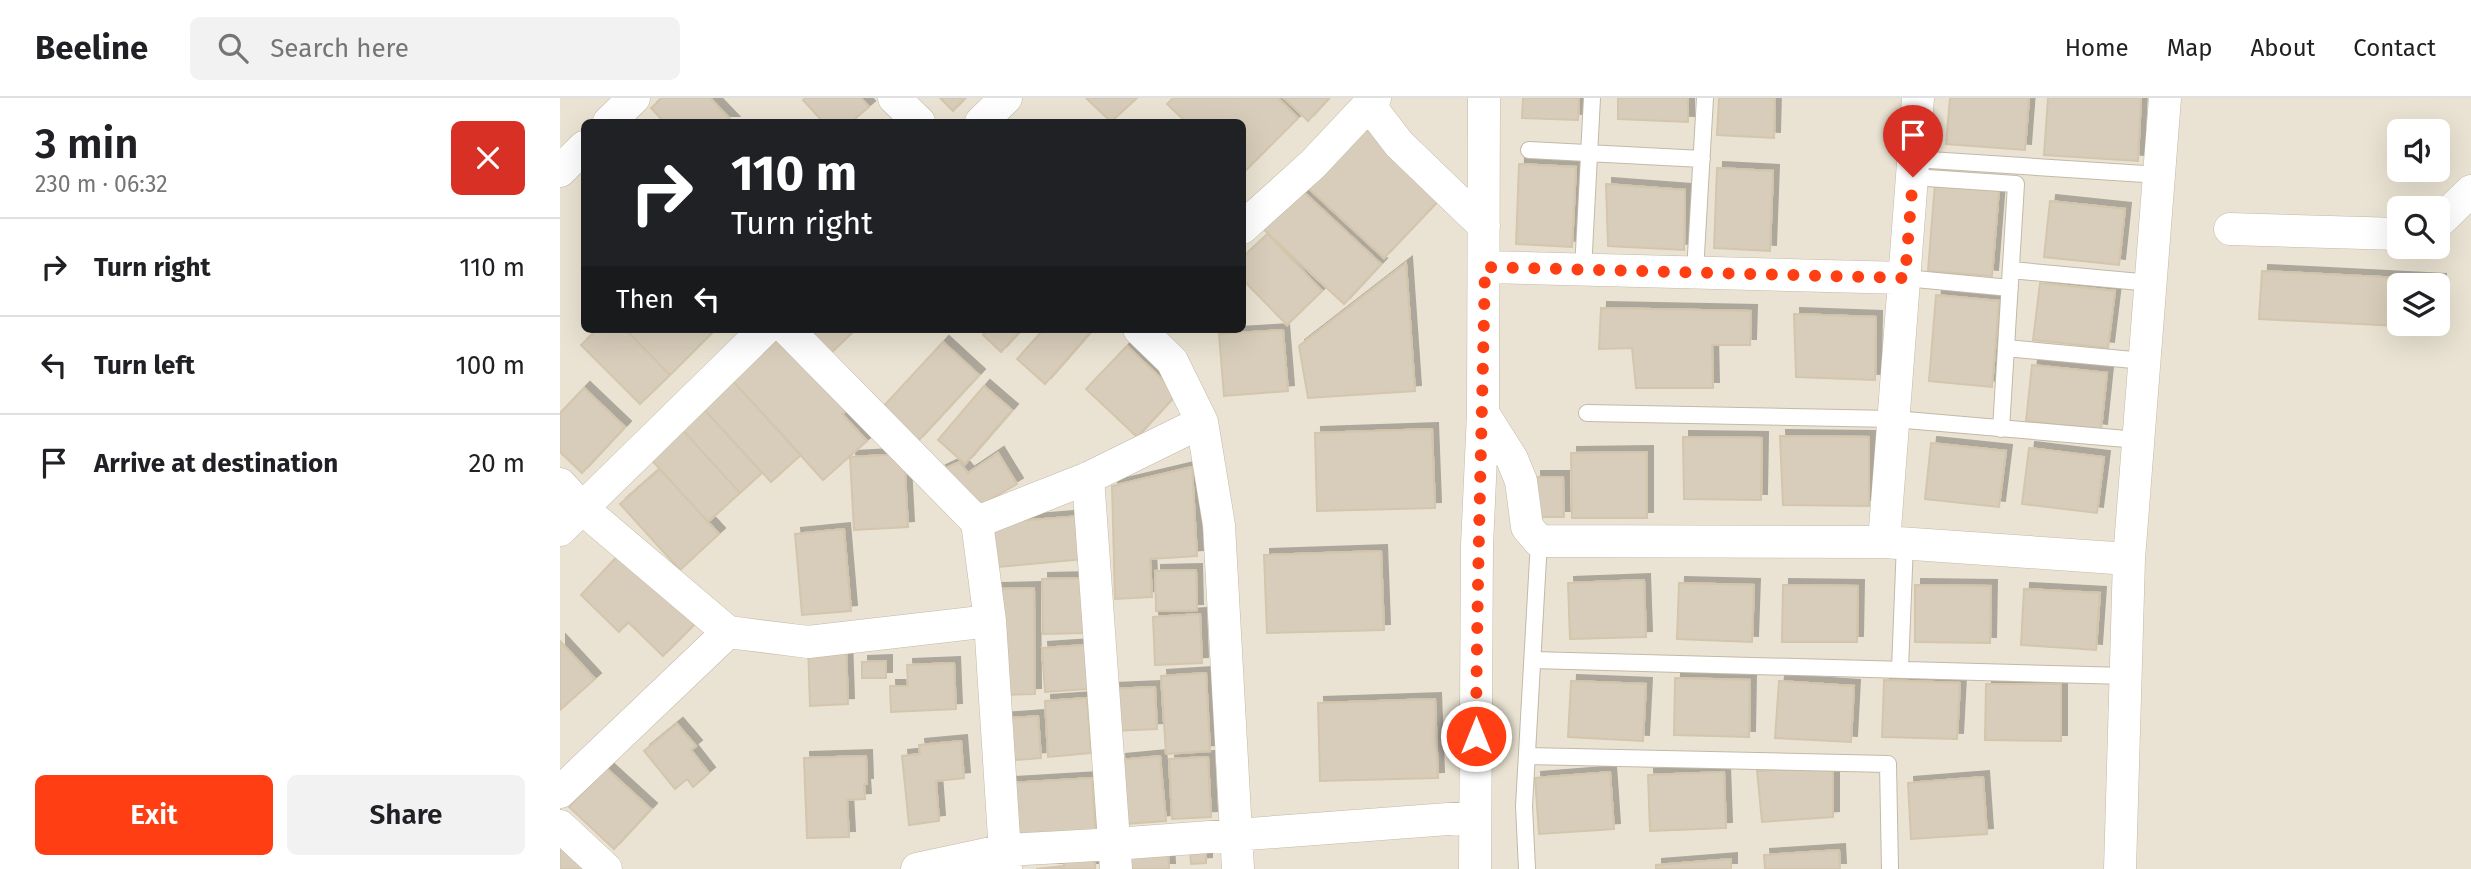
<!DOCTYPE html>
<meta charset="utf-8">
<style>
body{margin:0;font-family:"Fira Sans",sans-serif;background:#f2f2f2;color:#202124;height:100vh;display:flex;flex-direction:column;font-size:26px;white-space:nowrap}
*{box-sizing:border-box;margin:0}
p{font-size:23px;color:#757577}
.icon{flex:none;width:38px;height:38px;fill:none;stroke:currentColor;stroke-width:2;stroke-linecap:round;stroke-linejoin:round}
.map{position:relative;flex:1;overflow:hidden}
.drawer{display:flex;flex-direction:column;background:#fff;width:560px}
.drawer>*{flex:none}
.hud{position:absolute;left:21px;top:21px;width:665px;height:214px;border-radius:10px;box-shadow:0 7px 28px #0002;background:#202124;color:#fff;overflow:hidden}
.tools{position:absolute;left:1827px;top:21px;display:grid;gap:14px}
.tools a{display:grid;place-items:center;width:63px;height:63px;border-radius:10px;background:#fff;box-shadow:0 7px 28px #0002;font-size:35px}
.pin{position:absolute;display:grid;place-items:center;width:60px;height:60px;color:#fff;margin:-72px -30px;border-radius:50% 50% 50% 0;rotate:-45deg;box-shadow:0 0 7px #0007}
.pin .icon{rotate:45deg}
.me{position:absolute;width:77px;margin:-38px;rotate:0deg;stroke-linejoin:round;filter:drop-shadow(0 0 5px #0008)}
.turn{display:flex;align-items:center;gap:24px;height:147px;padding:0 35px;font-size:32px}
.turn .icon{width:91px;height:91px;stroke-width:2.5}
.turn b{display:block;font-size:49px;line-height:60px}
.then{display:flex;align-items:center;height:66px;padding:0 35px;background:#0003;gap:14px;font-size:26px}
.round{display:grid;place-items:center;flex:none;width:74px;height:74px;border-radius:10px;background:#f2f2f2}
.headline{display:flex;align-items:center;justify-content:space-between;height:119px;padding:0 35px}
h1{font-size:42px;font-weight:600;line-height:52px}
.action{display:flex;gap:14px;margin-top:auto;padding:14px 35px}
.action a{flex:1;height:80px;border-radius:10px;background:#ff3e13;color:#fff;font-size:28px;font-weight:600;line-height:80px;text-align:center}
.action a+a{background:#f2f2f2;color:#202124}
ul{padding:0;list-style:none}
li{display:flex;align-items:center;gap:21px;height:98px;padding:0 35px;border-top:2px solid #e0e0e0}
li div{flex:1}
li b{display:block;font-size:26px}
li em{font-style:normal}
header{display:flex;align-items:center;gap:42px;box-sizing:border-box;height:98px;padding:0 35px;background:#fff;border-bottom:2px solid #e0e0e0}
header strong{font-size:33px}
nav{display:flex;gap:38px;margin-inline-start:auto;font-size:24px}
.search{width:490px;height:63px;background:#f2f2f2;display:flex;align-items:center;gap:18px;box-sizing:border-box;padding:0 24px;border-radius:10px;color:#757577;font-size:26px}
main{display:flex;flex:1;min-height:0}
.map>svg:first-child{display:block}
.residential{fill:#eae3d3;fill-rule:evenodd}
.building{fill:#d8cdba;stroke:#d4c6ac;stroke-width:2;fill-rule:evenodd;filter:url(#shadow)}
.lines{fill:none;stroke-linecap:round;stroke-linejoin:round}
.service-casing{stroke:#c2b9a7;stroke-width:18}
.minor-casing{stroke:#c2b9a7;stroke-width:33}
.service{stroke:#fff;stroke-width:16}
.minor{stroke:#fff;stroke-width:32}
.route{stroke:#ff3e13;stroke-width:12;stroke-dasharray:0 21.6}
</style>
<header>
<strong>Beeline</strong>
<div class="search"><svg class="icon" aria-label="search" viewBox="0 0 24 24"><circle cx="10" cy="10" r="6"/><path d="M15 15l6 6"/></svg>Search here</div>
<nav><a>Home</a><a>Map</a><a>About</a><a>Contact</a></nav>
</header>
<main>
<section class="drawer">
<div class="headline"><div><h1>3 min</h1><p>230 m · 06:32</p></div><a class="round" style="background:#d93025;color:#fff"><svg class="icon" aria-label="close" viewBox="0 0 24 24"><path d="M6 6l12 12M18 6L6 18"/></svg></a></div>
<ul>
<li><svg class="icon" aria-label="right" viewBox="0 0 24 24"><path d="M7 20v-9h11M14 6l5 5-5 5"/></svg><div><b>Turn right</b></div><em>110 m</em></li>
<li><svg class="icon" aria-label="left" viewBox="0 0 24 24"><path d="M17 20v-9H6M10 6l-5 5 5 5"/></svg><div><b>Turn left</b></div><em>100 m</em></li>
<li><svg class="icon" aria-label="arrive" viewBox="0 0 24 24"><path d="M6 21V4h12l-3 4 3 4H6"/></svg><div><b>Arrive at destination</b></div><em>20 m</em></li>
</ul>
<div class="action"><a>Exit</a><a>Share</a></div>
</section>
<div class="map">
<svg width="1911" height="771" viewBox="0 0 1911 771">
<defs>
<filter id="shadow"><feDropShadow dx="6" dy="-6" stdDeviation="0" flood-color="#0004"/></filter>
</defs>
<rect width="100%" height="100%" fill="#f5f1e6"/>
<!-- residential -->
<path class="residential" d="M0,0H1911V771H0ZM24,24H682V231H24ZM1839,33H1878V72H1839ZM1839,110H1878V149H1839ZM1839,187H1878V226H1839Z"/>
<!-- building -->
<path class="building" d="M102,0H150L173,24H104L91,10Z
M245,0H301L309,9L291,24H263L243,2Z
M380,0H405L393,13Z
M526,0H577L551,24Z
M613,0H718L738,20L682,76V24H626L607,6Z
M724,0H769L748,23Z
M963,0H1019L1018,22L962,20Z
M1058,0H1128V24L1058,21Z
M1159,0H1215L1214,40L1157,37Z
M1390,0H1469L1465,52L1386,46Z
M1488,0H1581L1578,63L1484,57Z
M801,26L881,100L824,160L744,86Z
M959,66L1016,69L1012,149L956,146Z
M1157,70L1213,73L1210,153L1154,150Z
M1375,85L1439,91L1432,178L1368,173Z
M1046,86L1125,92L1124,152L1048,148Z
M736,87L821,166L784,206L699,127Z
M1490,103L1565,111L1559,167L1484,159Z
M708,136L762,193L727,227L682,181V160Z
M846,165L855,293L748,300L739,248Z
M1702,173L1880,182L1878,230L1699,221ZM1839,187H1878V226H1839Z
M1480,185L1555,193L1548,250L1473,242Z
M1376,197L1439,203L1432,289L1369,283Z
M1041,210L1191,213L1190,247H1152L1153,290H1076L1072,250L1039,251Z
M1234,216L1316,219L1315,282L1236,279Z
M38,231H65L110,277L80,306L21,247Z
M65,231H156L110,277Z
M244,231H296L269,257Z
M428,231H462L441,254L423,237Z
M484,231H533L485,286L457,261Z
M723,232L728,293L664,298L659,236Z
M221,236L289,310L282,316L307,343L263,382L171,281Z
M383,244L419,277L357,344L321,311Z
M567,248L617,296L577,339L526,291Z
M1472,267L1547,275L1541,332L1466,323Z
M171,281L241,357L211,384L141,308Z
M424,288L452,312L405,366L378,342Z
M24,290L65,329L22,375L0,354V315Z
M141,308L202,375L180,395L119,328Z
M119,328L180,395L148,424L87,357Z
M872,331L875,410L757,413L755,335Z
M1220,338L1309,339V408L1223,407Z
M1123,339L1202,340L1201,402L1124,401Z
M1371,345L1446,353L1439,409L1365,401Z
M1469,350L1544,359L1537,415L1462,406Z
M1087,354V420H1012L1011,355Z
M438,355L457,386L414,411L380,373L399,364L408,375Z
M344,356L348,429L294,432L290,359Z
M632,369L637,458L590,461L592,499L555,501L552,388Z
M100,371L159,436L120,472L60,406Z
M975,379H1003L1004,419H976Z
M520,418L524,461L427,470L423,426Z
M284,431L291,513L242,517L235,436Z
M64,451L142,519L103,558L68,524L59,534L21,497Z
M821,453L824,532L707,535L704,457Z
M636,472L637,512L596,513L595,473Z
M525,480V535L483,536L482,481Z
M1084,482L1086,539L1010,541L1008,485Z
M1119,485L1194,487L1192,544L1117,541Z
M1223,487L1298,488L1297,544H1222Z
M1355,487L1431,488L1430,545L1355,544Z
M474,490L475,596L437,597L436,491Z
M1464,491L1540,495L1536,552L1461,547Z
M640,516L642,565L595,567L593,519Z
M0,543L35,581L0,612Z
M286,547L288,606L250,608L248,548Z
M525,547L528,591L485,594L482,550Z
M326,563V580H302V564Z
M394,565L396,611L331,614L330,588H348L347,567Z
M646,575L650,653L606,656L601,578Z
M1115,580L1190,582L1189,639L1114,637Z
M1324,582L1400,585L1397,641L1322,639Z
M1011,583L1086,586L1083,643L1008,639Z
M1219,583L1294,588L1291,644L1215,640Z
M1426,586H1501V643L1425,642Z
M595,589L597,631L552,633L550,591Z
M527,600L531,655L488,659L485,603Z
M875,601L878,680L760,683L758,605Z
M478,618L481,660L442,663L439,621Z
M117,626L136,648L131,652L149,675L133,689L127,681L115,691L84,653Z
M401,643L404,680L376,683L379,723L349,727L342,658L360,656L359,647Z
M306,658L307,686H304L305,701L287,702L289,739L247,740L244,660Z
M600,658L606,723L566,726L560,662Z
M648,659L651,719L612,721L609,661Z
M1273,669V719L1202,724L1197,673Z
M46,670L91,711L54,751L9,709Z
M1050,674L1054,731L979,736L975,680Z
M1164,674L1166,730L1090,733L1088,677Z
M1423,679L1427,736L1351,741L1348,685Z
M532,680L536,740L452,745L448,685Z
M0,744L26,771H0Z
M608,751L609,771H566L565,759Z
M630,751H646V765L631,766Z
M1279,752L1280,771H1205L1204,757Z
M535,759V771H476L504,768V760Z
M1171,761V771H1096V767Z"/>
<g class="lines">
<defs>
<path id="service" d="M969,52L1142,61
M1354,61L1600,77
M1352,79L1456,86L1441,331
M1023,172L1032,0
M1451,172L1591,185
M1135,174L1145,0
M1345,180L1450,190
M1446,250L1584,263
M1027,315L1334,321L1578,342
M973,562L1566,578
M1340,571L1345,445
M967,658L1328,666L1330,771
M967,771L964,708L979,443"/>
<path id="minor" d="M334,0L359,24
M809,7L839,46L924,128
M49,24L74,0
M421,24L446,0
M0,73L24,49
M1878,125L1911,93
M682,130L753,66L815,0
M1670,131L1839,136
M925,169L1345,180
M227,231L417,424L430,523L446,771
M579,231L612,263L642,324L659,427L678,771
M923,315L952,361L961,383L967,429L979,443L1324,444L1569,461
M528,380L556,771
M0,386L23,411L168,534L248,544L430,523
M417,424L528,380L642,324
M0,432L205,231
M1324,444L1358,0
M0,694L168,534
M0,728L46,771
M357,771L446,752L555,746L915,719
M915,771L917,447L923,315L924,0
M1560,771L1569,461L1605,0"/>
</defs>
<!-- service casing -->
<use href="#service" class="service-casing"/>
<!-- minor casing -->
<use href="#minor" class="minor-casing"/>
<!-- service -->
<use href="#service" class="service"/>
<!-- minor -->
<use href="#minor" class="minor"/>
</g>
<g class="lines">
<!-- route -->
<path class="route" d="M916,638C917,481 922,325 925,169L1345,180L1353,79"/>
</g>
</svg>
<div class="tools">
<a><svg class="icon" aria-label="sound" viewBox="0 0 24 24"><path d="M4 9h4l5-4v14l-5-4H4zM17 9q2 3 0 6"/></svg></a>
<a><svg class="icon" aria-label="search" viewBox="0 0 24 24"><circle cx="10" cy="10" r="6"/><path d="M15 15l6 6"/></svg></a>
<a><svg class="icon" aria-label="layers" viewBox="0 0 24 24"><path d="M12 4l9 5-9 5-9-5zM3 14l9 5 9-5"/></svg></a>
</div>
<div class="pin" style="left:1353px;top:79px;background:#d93025"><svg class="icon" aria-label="arrive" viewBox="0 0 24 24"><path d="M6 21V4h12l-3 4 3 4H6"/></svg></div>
<svg class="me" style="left:916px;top:638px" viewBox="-20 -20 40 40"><circle r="17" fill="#ff3e13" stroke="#fff" stroke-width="3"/><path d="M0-11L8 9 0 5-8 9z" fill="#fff"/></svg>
<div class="hud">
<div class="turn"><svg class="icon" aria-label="right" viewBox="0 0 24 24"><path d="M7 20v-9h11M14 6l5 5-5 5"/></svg><div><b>110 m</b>Turn right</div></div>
<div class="then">Then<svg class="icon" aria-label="left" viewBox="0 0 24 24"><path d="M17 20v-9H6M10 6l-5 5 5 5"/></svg></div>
</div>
</div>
</main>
